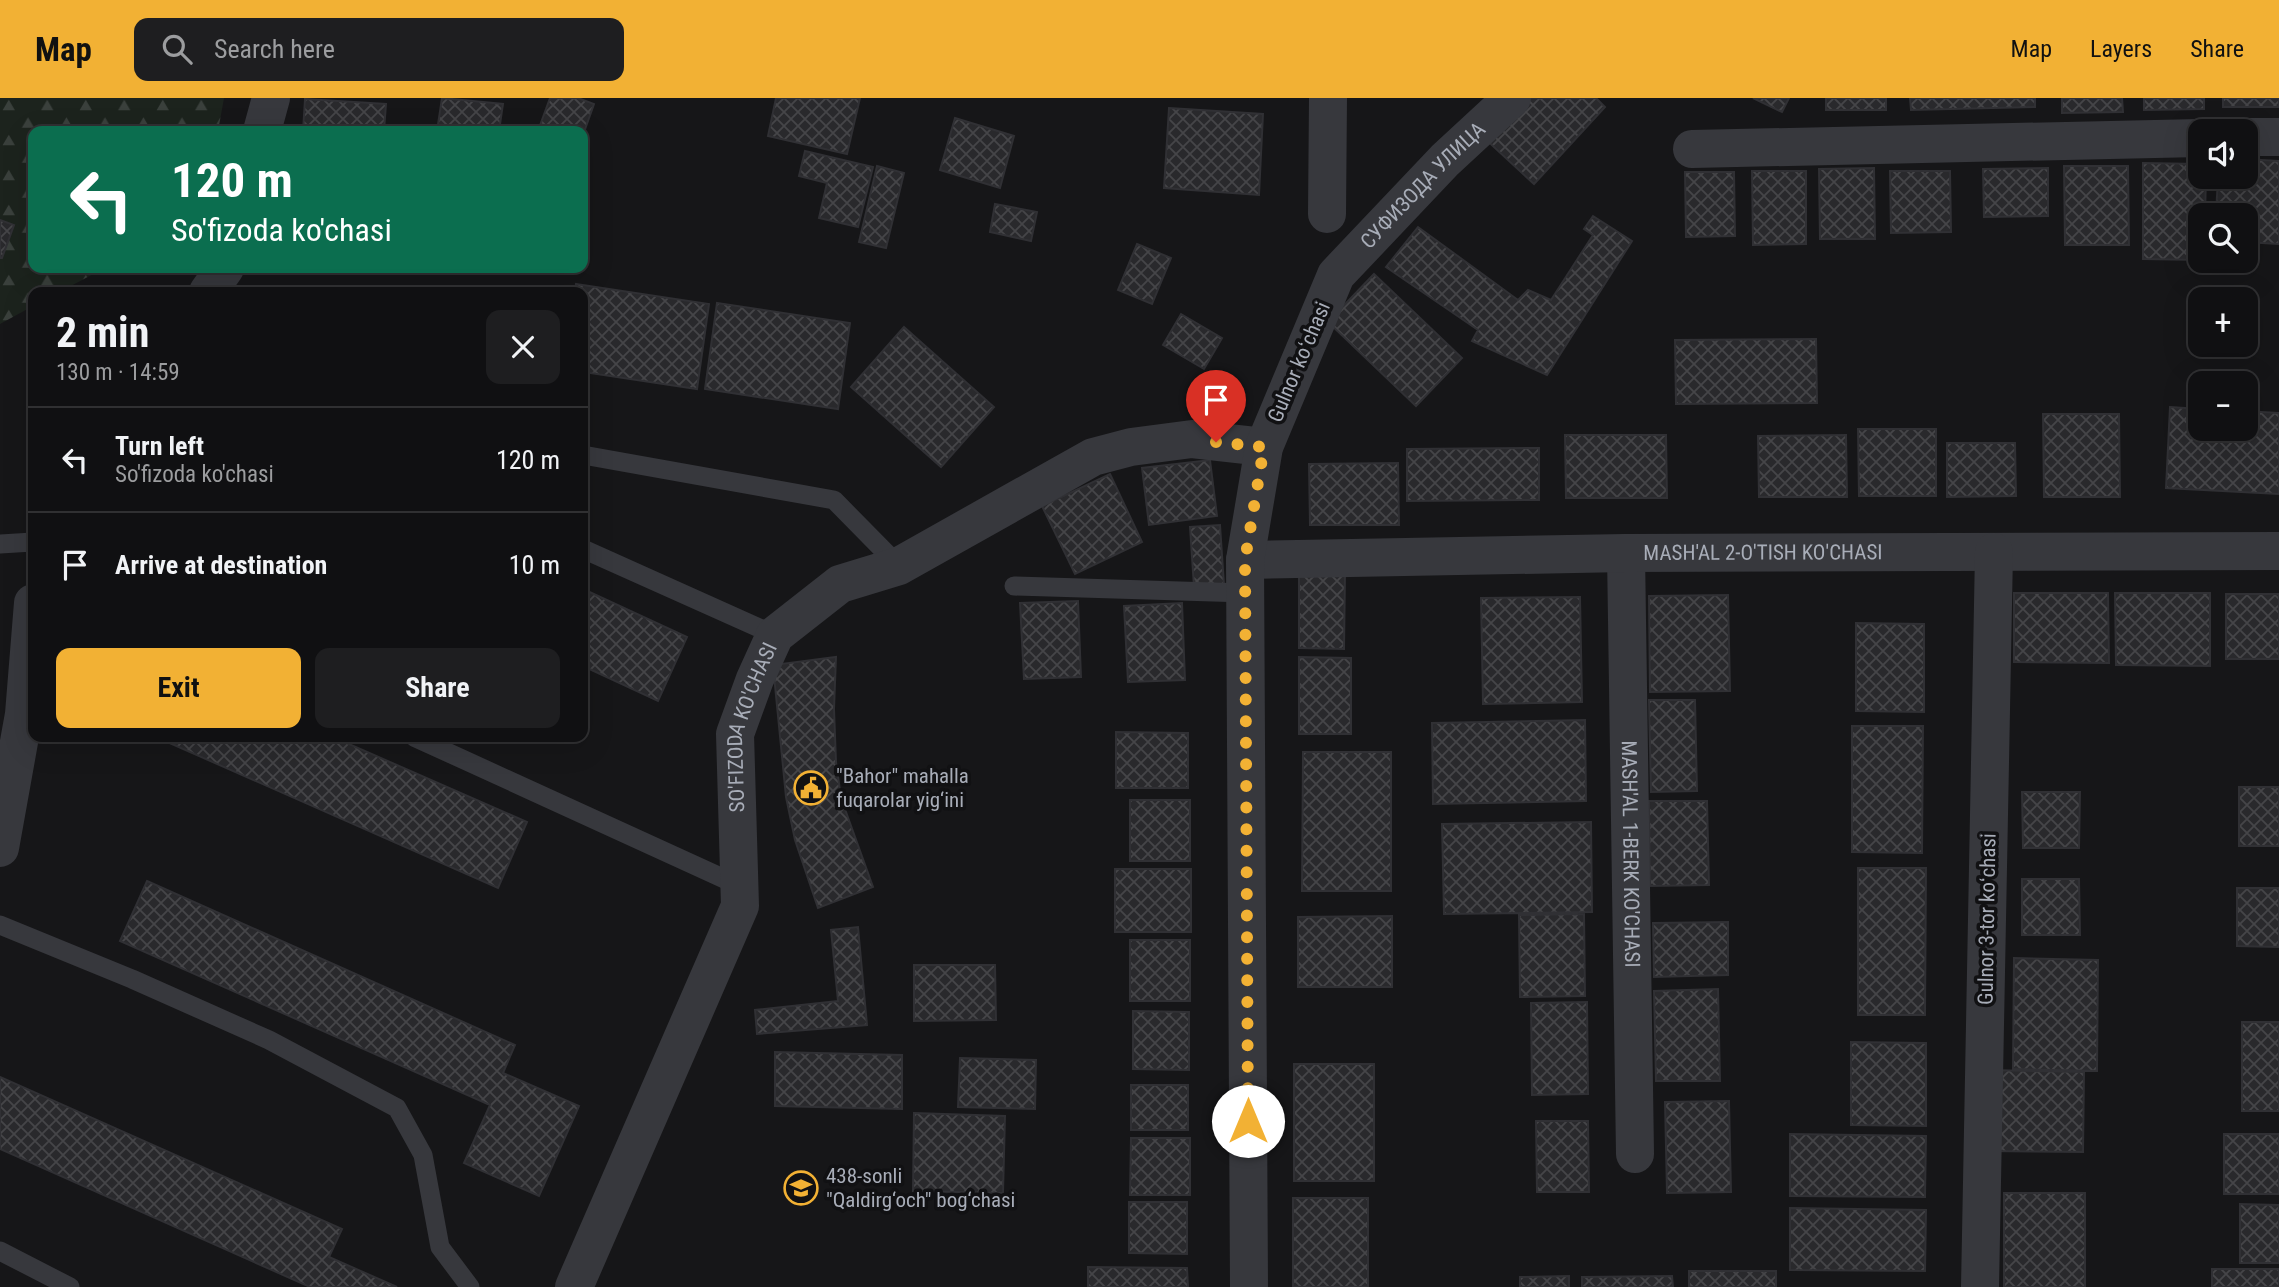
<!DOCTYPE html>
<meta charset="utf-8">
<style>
body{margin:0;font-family:"Roboto Condensed",sans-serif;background:#1e1e20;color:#f1f3f6;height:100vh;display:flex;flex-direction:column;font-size:26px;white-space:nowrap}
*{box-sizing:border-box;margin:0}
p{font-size:23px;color:#9c9d9f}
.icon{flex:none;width:38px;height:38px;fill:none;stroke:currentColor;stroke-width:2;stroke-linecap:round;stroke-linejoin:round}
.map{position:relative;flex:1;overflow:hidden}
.side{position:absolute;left:28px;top:189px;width:560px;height:455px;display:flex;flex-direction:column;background:#101012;border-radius:14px;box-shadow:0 7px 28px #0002,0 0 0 2px #303032}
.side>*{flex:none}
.guide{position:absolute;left:28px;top:28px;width:560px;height:147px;border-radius:14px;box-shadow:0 7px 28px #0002,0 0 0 2px #303032;background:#0b6e4f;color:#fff;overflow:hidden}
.tools{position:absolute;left:2188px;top:21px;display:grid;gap:14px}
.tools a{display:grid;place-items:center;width:70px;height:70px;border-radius:14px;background:#101012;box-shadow:0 7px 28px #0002,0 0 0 2px #303032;font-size:35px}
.pin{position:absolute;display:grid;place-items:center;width:60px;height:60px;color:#fff;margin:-72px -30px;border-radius:50% 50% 50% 0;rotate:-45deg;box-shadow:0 0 7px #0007}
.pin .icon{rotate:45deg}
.me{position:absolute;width:77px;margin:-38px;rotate:0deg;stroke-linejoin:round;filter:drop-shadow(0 0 5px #0008)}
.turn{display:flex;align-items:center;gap:24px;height:147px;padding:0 28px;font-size:32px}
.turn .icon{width:91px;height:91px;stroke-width:2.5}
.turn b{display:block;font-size:49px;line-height:60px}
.round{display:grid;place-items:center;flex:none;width:74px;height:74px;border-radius:14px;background:#1e1e20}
.head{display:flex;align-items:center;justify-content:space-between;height:119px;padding:0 28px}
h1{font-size:42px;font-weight:700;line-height:52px}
.action{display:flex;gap:14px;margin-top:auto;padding:14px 28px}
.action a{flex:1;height:80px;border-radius:14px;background:#f2b134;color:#111;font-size:28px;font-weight:700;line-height:80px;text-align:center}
.action a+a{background:#1e1e20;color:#f1f3f6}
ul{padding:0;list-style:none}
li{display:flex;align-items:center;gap:21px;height:105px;padding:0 28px;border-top:2px solid #303032}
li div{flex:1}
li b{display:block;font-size:26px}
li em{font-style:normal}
header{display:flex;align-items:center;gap:42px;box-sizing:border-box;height:98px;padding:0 35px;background:#f2b134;color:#111}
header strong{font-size:33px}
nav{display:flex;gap:38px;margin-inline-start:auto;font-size:24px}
.search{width:490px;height:63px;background:#1e1e20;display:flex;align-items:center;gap:18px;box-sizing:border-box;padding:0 24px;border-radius:14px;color:#9c9d9f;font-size:26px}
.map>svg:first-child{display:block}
.forest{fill:url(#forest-firs)}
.building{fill:url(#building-cross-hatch);stroke:#303034;stroke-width:2}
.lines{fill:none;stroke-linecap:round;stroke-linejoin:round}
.service{stroke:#37383d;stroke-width:19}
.minor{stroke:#37383d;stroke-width:38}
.route{stroke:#f2b134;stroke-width:12;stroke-dasharray:0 21.6}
.labels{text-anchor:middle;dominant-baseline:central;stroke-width:7;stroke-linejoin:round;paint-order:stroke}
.street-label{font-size:21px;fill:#a8adb8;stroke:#111113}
.poi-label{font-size:21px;fill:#a8adb8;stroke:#111113;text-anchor:start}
</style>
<header>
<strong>Map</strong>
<div class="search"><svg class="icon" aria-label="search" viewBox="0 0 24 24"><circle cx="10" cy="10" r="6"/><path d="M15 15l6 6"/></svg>Search here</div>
<nav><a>Map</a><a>Layers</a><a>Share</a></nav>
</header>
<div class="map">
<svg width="2279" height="1189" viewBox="0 0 2279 1189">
<defs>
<pattern id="forest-firs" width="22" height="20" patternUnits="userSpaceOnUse" patternTransform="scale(1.75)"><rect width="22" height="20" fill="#1c231d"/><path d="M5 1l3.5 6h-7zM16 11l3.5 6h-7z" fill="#3a403c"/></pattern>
<pattern id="building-cross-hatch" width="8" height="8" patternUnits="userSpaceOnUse" patternTransform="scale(1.75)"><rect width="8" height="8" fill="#29292c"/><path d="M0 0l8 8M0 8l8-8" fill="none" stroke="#454548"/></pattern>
</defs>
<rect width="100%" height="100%" fill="#161618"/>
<!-- forest -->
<path class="forest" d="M0,0H224L218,33H33V170H105L59,194H33V208L0,226Z"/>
<!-- building -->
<path class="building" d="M442,0L503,6L499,33H437Z
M550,0H578L594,6L583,37V33H538Z
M776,0H860L847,56L768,38Z
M1517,0H1596L1605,9L1534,86L1482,38Z
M1753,0H1789L1782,14Z
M1826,0H1886V12H1826Z
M1910,0H2035V9L1911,12Z
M2062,0H2122L2123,14L2062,15Z
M2144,0H2204V11L2144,12Z
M2223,0H2279V9H2223Z
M305,1L386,6L384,33H303Z
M1169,10L1263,16L1259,97L1164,90Z
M955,20L1014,38L1000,90L940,72Z
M805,53L873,69L858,129L819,120L827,85L799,78Z
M2245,61L2279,63V146L2245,144V117H2216L2218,79H2245Z
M2143,65L2200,66V79H2206L2205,117H2200V162L2143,161Z
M877,68L904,75L886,150L859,144Z
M2064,68H2128L2129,147H2065Z
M1874,70L1875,141H1820L1819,71Z
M2048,70V118L1984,119L1983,71Z
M1752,73H1806V146L1753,147Z
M1890,73H1950L1951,134L1891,135Z
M1685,74H1734L1735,138L1686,139Z
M995,106L1037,114L1031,143L990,134Z
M1593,118L1632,143L1547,277L1472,243L1478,232L1386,169L1418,129L1518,202L1528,192L1551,202L1593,137L1584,131Z
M0,122L14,127L2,160H0Z
M1137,146L1171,160L1152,206L1118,192Z
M1374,176L1462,260L1416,308L1328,224Z
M576,186L709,206L697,291L583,274V194H575Z
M717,205L850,225L838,311L705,291Z
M1181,216L1222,240L1204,271L1163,247Z
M904,229L994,309L941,369L851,289Z
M1816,241L1817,305L1676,306L1675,242Z
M2170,309L2200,311V331H2245V313L2279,315V396L2166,390Z
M2043,316H2119L2120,399H2044Z
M1858,331H1936V398H1859Z
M1565,337H1666L1667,400H1566Z
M1846,337L1847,399H1759L1758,338Z
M1947,345H2015L2016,398L1947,399Z
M1539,350V402L1407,403V351Z
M1210,362L1217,418L1149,427L1142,370Z
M1398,365L1399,427H1310L1309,366Z
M1110,376L1142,444L1075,476L1042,408Z
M1220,427L1224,487L1194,489L1190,429Z
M1299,475H1345L1344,551L1299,550Z
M583,491L687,539L658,603L583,568Z
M2014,495H2108L2109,565L2014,564Z
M2115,495H2210V568L2116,567Z
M2226,496H2279V561H2226Z
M1728,497L1730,593L1650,594L1649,498Z
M1580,499L1582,604L1483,606L1481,500Z
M1078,503L1081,579L1024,581L1020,505Z
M1182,505L1185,582L1128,584L1124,508Z
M1856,525L1924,526V614L1856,613Z
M836,559L834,611L836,664L841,700L873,789L818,810L795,742L786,699L773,567Z
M1299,559L1351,560V636H1299Z
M1649,602H1695L1697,693L1651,694Z
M1585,622L1586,703L1433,706L1432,625Z
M1852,628H1923L1922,755L1852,754Z
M1116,634L1188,635V690H1116Z
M156,639H333L527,724L498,790Z
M1303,654H1391V793H1302Z
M2239,689H2279V748H2239Z
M2022,694H2080L2079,750H2023Z
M1130,702H1190V763H1130Z
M1649,703H1707L1709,787L1650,788Z
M1591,724L1592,814L1444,816L1442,726Z
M1858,770H1926L1925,917H1858Z
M1115,771H1191V834H1115Z
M2022,781H2079L2080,837H2022Z
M147,783L515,947L503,975L579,1008L539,1098L464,1065L490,1007L120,843Z
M2237,790H2279V849L2237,848Z
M1584,816L1585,898L1520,899L1519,817Z
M1392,818V889H1298V819Z
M1728,824V877L1654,879L1653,825Z
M858,829L867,927L757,936L755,912L838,903L831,832Z
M1130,842H1190V903H1130Z
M2014,860L2098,862L2097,973L2013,971Z
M914,867H995L996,922L914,923Z
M1718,891L1720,983H1656L1654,893Z
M1587,904L1588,996L1532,997L1531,905Z
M1133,913L1189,914V972L1133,971Z
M2242,924H2279V1013H2242Z
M1851,944L1926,945V1028L1851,1027Z
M775,954L902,957V1011L775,1008Z
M960,960L1036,962L1035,1011L958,1009Z
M1294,966H1374V1083H1294Z
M1988,972L2084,974L2083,1054L1986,1053Z
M0,979L342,1131L329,1159L397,1189H310L0,1051Z
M1131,987H1188V1032H1131Z
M1729,1003L1731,1094L1667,1095L1665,1004Z
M914,1015L1005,1018L1003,1095L913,1093Z
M1536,1023H1588L1589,1094H1537Z
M1790,1036L1926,1038L1925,1099L1790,1098Z
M2224,1036H2279V1096H2224Z
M1131,1040H1190V1097H1130Z
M2004,1095H2085V1189H2004Z
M1293,1100H1368V1189H1293Z
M1129,1104H1187V1156L1129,1155Z
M2240,1106L2279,1107V1165H2240Z
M1790,1110L1926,1112L1925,1173L1790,1172Z
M1088,1169L1187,1170L1188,1189H1088Z
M2212,1171H2279V1189H2212Z
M1689,1173H1776V1189H1689Z
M1569,1178V1189H1520V1179Z
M1672,1178L1673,1189H1582V1179Z"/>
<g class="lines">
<!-- service -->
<path class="service" d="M583,357L834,402L899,468
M0,446L33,444
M583,451L775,537
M1014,488L1246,495
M414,639L740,788
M0,827L132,881L269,942L397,1010L423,1057L440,1149L470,1189
M0,1153L70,1189"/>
<!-- minor -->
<g class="minor">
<path d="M262,33L271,0"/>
<path d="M2245,39H2279"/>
<path d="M1692,51L2200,40"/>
<path d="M1327,116L1328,0"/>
<path d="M208,194L225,170"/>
<path id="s1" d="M1626,455L1635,1056"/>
<path id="s2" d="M1245,462L1626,455L2279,453"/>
<path d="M0,750L24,616L33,505"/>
<path id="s3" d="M574,1189L740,808L735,636L755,581L775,537L840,486L899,468L1093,359L1131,349L1192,341L1264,349"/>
<path id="s4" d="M1249,1189L1245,462L1264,349L1336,177L1445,62L1512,0"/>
<path d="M1980,1189L1994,454"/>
</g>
</g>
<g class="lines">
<!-- route -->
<path class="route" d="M1216,344L1264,349L1245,462L1248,1023"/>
</g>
<!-- icons -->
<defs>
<symbol id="civic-ring" viewBox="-11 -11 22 22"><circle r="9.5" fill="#111113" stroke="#f2b134" stroke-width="1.5"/><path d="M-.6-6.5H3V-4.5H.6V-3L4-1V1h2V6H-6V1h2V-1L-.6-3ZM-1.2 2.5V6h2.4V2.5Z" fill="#f2b134"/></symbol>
<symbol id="school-ring" viewBox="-11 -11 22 22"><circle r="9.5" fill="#111113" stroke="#f2b134" stroke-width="1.5"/><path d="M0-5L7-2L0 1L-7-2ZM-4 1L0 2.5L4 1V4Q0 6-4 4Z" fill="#f2b134"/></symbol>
</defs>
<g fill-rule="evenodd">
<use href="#civic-ring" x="792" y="671" width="38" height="38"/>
<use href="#school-ring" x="782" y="1071" width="38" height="38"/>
</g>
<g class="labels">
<!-- street labels -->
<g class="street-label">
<text stroke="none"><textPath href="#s4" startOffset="1153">СУФИЗОДА УЛИЦА</textPath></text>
<text transform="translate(1299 264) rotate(-67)">Gulnor koʻchasi</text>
<text stroke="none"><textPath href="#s2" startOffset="518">MASH'AL 2-O'TISH KO'CHASI</textPath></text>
<text stroke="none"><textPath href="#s3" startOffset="597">SO'FIZODA KO'CHASI</textPath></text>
<text stroke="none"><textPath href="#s1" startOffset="301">MASH'AL 1-BERK KO'CHASI</textPath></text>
<text transform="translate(1987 821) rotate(-89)">Gulnor 3-tor koʻchasi</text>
</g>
<!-- poi labels -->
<g class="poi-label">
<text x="836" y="678">"Bahor" mahalla<tspan x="836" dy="24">fuqarolar yig‘ini</tspan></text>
<text x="826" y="1078">438-sonli<tspan x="826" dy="24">"Qaldirg‘och" bog‘chasi</tspan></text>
</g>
</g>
</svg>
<div class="tools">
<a><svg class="icon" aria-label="sound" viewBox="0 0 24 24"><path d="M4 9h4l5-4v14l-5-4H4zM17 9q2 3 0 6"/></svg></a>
<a><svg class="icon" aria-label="search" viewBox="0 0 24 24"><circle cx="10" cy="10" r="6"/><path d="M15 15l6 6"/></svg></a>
<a>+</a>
<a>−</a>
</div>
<div class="pin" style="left:1216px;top:344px;background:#d93025"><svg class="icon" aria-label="arrive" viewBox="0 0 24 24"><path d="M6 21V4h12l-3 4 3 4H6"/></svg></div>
<svg class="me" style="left:1248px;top:1023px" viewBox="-20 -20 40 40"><circle r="19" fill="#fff"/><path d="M0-13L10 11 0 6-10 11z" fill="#f2b134"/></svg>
<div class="guide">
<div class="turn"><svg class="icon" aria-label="left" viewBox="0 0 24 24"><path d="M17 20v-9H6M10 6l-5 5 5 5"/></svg><div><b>120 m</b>So'fizoda ko'chasi</div></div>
</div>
<section class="side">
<div class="head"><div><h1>2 min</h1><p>130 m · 14:59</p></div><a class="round"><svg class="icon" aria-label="close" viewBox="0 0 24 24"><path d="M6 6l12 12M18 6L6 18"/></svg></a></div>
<ul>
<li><svg class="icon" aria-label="left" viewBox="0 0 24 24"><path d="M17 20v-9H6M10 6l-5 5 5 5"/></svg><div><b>Turn left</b><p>So'fizoda ko'chasi</p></div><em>120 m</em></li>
<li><svg class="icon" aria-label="arrive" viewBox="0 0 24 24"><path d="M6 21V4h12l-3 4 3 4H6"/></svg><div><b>Arrive at destination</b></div><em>10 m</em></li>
</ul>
<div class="action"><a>Exit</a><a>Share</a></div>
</section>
</div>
